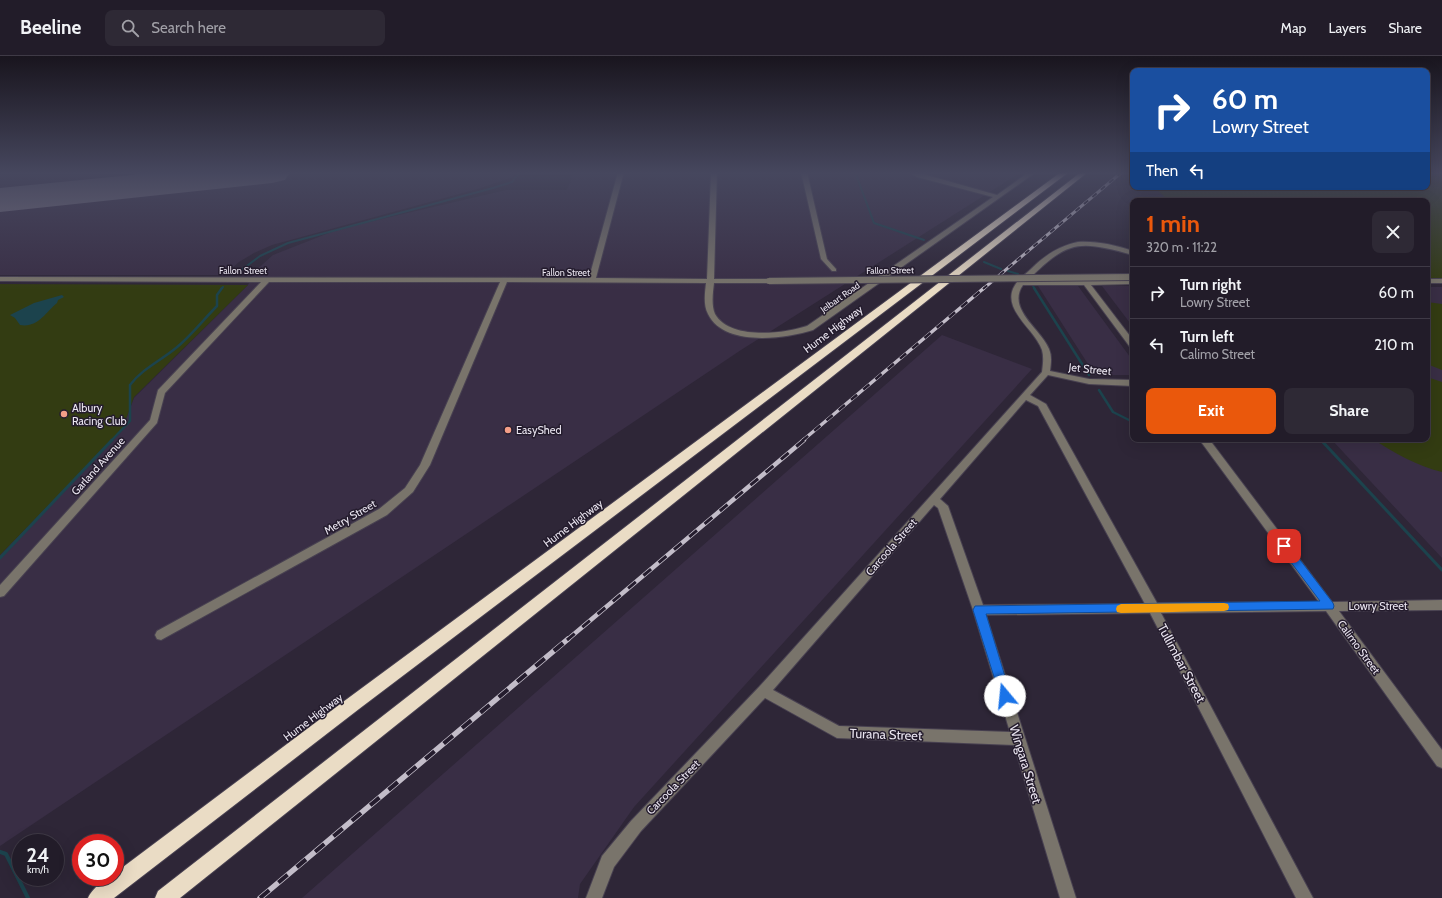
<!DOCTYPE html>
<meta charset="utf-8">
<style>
body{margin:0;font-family:Cabin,sans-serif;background:#2e2935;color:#f1f3f6;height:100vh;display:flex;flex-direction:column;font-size:15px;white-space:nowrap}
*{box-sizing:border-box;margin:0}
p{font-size:13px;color:#a2a1a8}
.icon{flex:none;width:22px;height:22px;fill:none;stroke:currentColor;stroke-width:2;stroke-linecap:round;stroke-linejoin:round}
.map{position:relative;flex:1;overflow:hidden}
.side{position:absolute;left:1130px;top:142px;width:300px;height:244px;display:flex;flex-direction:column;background:#221c29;border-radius:8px;box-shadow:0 4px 16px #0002,0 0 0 1px #3f3a46}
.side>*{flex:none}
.hud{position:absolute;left:1130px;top:12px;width:300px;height:122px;border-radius:8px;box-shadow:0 4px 16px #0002,0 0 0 1px #3f3a46;background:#1a4fa0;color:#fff;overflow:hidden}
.speed{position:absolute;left:12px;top:778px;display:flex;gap:8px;font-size:20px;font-weight:700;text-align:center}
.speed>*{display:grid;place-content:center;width:52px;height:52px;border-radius:50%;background:#221c29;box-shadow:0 4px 16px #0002,0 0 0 1px #3f3a46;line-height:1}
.speed small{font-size:10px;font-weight:400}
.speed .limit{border:6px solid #d22;background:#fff;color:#111}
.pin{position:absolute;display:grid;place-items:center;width:34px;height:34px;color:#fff;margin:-17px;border-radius:8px;box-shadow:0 2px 6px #0006}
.me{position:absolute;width:44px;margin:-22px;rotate:343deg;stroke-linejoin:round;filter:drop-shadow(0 0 3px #0008)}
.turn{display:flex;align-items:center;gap:14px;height:84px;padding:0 16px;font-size:18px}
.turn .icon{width:52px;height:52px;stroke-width:2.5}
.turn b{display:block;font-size:28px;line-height:34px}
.then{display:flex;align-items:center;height:38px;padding:0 16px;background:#0003;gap:8px;font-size:15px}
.round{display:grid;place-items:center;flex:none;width:42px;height:42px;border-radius:8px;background:#2e2935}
.summary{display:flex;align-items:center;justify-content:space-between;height:68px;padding:0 16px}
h1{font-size:24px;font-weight:700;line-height:30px;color:#ea580c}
.primary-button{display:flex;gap:8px;margin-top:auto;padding:8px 16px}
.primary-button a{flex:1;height:46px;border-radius:8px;background:#ea580c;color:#fff;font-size:16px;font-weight:700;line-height:46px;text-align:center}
.primary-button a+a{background:#2e2935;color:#f1f3f6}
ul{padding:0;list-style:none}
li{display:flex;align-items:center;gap:12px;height:52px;padding:0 16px;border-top:1px solid #3f3a46}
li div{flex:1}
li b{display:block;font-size:15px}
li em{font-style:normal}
header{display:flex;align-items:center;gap:24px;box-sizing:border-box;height:56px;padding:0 20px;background:#221c29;border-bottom:1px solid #3f3a46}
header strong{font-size:19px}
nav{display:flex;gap:22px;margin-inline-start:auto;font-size:14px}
.search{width:280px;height:36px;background:#2e2935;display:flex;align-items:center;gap:10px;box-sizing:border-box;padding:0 14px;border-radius:8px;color:#a2a1a8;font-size:15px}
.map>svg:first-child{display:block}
.built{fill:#392e45}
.green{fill:#333c12}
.water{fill:#1c434d}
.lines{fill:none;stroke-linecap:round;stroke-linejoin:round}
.stream-far3{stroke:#1c434d;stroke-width:2}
.stream-far2{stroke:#1c434d;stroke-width:2.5}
.stream-far1{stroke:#1c434d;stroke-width:3}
.stream{stroke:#1c434d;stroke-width:4}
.taxiway{fill:#787280;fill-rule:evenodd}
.runway{fill:#787280;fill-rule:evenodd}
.minor-casing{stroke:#484151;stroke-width:2}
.highway-casing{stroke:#484151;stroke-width:2}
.minor{fill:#79746b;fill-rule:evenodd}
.highway{fill:#eadcc5;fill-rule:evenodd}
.rail-far3-casing{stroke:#c3bdc9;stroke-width:3}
.rail-far2-casing{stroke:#c3bdc9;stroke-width:3.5}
.rail-far1-casing{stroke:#c3bdc9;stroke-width:4.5}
.rail-casing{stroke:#c3bdc9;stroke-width:5.5}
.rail-far3{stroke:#241c2d;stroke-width:2;stroke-dasharray:5.5;stroke-linecap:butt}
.rail-far2{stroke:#241c2d;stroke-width:2.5;stroke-dasharray:8;stroke-linecap:butt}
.rail-far1{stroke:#241c2d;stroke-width:3;stroke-dasharray:10;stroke-linecap:butt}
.rail{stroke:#241c2d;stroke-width:4;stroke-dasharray:12;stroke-linecap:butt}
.minor-bridge-casing{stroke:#484151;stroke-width:8;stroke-linecap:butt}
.minor-bridge{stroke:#79746b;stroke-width:6}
.route{fill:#1a73e8;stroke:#114b97}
.slow{fill:#f59e0b}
.poi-dot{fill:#f49e87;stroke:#241c2d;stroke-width:1.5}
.labels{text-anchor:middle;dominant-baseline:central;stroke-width:3;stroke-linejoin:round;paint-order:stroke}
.far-street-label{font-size:9px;fill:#ebe6f1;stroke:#241c2d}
.street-label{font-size:11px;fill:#ebe6f1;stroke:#241c2d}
.poi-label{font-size:11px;fill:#ebe6f1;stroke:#241c2d;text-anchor:start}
.near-street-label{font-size:13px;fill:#ebe6f1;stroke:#241c2d}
</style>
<header>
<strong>Beeline</strong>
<div class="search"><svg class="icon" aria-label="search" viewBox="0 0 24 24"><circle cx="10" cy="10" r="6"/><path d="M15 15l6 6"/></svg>Search here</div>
<nav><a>Map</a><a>Layers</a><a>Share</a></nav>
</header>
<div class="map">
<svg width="1442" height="842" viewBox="0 0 1442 842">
<rect width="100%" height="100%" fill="#2e2637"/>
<!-- built -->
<path class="built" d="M0,116H515V117L513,121L481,132L272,189L254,197L239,206L224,219H0Z
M574,116H1021L741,294L0,790V499L122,374L134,342L248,229L253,217L273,199L339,173L506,134H567Z
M1038,230H1078L1133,305V319H1095Z
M1102,230H1133V271Z
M1427,231H1442V502L1331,383H1427Z
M942,279L1032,313L634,751L580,828L578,842H302Z"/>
<!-- green -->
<path class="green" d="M1427,116H1442V222H1427V145H1169L1154,131H1427Z
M0,228L248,229L134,341L122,374L0,499Z
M1427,246L1442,248V314L1427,308Z
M1427,321L1442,326V416C1417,410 1394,397 1373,383H1427Z"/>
<!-- water -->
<path class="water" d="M62,239L64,241L58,244L57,247C45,257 38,272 20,269L15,262L10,259L34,247Z"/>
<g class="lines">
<!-- stream-far3 -->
<path class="stream-far3" d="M855,116L874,167L924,184
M984,206L1001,213
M1008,215L1018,218
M236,218L260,200L288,187L493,132L512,126L520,116
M1033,230L1035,233
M221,233L223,231"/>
<!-- stream-far2 -->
<path class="stream-far2" d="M1034,232L1089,319
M1099,334L1113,356L1133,366
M1320,383L1322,385
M111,385L130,365V329C142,313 160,305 176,292C191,280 203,264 217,250V239L222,232"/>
<!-- stream-far1 -->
<path class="stream-far1" d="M1321,384L1442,514
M0,502L112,384"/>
<!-- stream -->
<path class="stream" d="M0,796L6,798L28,842"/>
<!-- taxiway -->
<path class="taxiway" d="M139,116H154L150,121L162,123L212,118L217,119L219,122L217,125L212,126L162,131L141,128L125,135L108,138L61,143L56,141L53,138L56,135L61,133L117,127L126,125Z"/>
<!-- runway -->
<path class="runway" d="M162,116H290L285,124L272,127L0,156V132Z"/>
<defs>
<path id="minor" d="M618,116H624L596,222L707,223L711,116H717L714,223H769L773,225L769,227H714C713,236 711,249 715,258C730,284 783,278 807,270L993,141L917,121L908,116H916L997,139L1029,116H1036L813,274C784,283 724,291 708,258C703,249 705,236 706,227L507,226L430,409L413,436L387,459L161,584L157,583L155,579L157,575L379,453L405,432L420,409L500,226H269L165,337L157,367L4,540L0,541V529L150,364L158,334L261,226L0,225V221L589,222Z
M801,116H807L827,203L836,213V215H832L821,203Z
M1078,186C1097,185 1115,189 1133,195V199C1078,184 1068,184 1027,225L1133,224V228L1091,229L1133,284V291H1130L1084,229H1023C1006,253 1042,274 1049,293C1052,300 1051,307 1050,315L1089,323L1133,324V330L1089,328L1048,319L1030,339L1046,348L1157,547L1319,546L1199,383H1209L1332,546L1442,544V554L1339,555L1442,694V712L1437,710L1326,555L1161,557L1313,842H1296L1150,557L986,559L1076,842H1060L1014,689L837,682L765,642L641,775L614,811L602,842H586L602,800L631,765L759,631L1042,316C1043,308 1044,301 1042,294C1035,272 996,251 1018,225C1021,221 1027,217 1031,213C1045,199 1059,190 1078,186ZM1026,344L1038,350L1145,548L983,549L948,450L940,443ZM934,449L938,452L973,554L1010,676L839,670L773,634Z
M1427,223H1442V227H1427Z"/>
<path id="highway" d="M1061,116H1069L359,653L114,842H88C92,833 105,821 115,821V817L347,643Z
M1081,116H1088L180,842H155L158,835Z"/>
</defs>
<!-- minor casing -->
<use href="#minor" class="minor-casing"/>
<!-- highway casing -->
<use href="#highway" class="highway-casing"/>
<!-- minor -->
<use href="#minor" class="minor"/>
<!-- highway -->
<use href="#highway" class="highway"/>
<defs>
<path id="rail-far3" d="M983,233L1122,116"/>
<path id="rail-far2" d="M802,385L984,232"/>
<path id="rail-far1" d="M567,584L804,384"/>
<path id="rail" d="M260,842L568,583"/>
</defs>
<!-- rail-far3 casing -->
<use href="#rail-far3" class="rail-far3-casing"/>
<!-- rail-far2 casing -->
<use href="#rail-far2" class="rail-far2-casing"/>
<!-- rail-far1 casing -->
<use href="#rail-far1" class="rail-far1-casing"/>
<!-- rail casing -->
<use href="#rail" class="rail-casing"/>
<!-- rail-far3 -->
<use href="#rail-far3" class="rail-far3"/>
<!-- rail-far2 -->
<use href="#rail-far2" class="rail-far2"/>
<!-- rail-far1 -->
<use href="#rail-far1" class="rail-far1"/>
<!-- rail -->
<use href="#rail" class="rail"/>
<defs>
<path id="minor-bridge" d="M769,225L1133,221"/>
</defs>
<!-- minor-bridge casing -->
<use href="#minor-bridge" class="minor-bridge-casing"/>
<!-- minor-bridge -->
<use href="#minor-bridge" class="minor-bridge"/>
</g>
<!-- sky -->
<linearGradient id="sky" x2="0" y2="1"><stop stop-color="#19151e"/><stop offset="0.5" stop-color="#46475e"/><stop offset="1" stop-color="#46475e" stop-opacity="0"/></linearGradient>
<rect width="1442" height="234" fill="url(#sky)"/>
<!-- route -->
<path class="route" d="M1284,486L1288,488L1333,547L1334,550L1333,553L986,558L1011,640L1009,643L1005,645L1001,643L973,554L975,550L1320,545L1281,493L1279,490L1281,488Z"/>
<!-- slow -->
<path class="slow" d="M1224,547L1228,548L1229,551L1228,554L1224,555L1121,557L1117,556L1116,553L1117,550L1121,548Z"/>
<!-- markers -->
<g class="poi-dot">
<circle cx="64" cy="358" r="4"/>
<circle cx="508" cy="374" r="4"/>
</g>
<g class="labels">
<!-- far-street labels -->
<g class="far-street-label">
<text x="243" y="214">Fallon Street</text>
<text transform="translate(890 214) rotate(-1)">Fallon Street</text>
<text x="566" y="216">Fallon Street</text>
<text transform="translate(840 241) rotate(-35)">Jelbart Road</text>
</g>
<!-- street labels -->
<g class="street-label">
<text transform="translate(833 273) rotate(-37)">Hume Highway</text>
<text transform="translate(1090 313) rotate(6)">Jet Street</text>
<text transform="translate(98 410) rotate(-48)">Garland Avenue</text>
<text transform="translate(350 461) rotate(-30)">Metry Street</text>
<text transform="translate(573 467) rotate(-37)">Hume Highway</text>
<text transform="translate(891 491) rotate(-49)">Carcoola Street</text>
<text x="1378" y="550">Lowry Street</text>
<text transform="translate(1359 591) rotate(54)">Calimo Street</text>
<text transform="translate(313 661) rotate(-37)">Hume Highway</text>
<text transform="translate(673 731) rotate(-46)">Carcoola Street</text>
</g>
<!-- poi labels -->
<g class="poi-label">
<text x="72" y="352">Albury<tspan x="72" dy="13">Racing Club</tspan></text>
<text x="516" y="374">EasyShed</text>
</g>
<!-- near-street labels -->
<g class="near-street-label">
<text transform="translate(1182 607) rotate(62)">Tullimbar Street</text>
<text transform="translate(886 678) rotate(2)">Turana Street</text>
<text transform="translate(1026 708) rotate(73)">Wingara Street</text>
</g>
</g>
</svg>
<div class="speed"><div>24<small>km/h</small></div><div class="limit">30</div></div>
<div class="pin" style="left:1284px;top:490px;background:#d93025"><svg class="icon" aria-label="arrive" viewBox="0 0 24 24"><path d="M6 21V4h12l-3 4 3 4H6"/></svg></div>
<svg class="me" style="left:1005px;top:640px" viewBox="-20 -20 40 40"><circle r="19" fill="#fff"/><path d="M0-13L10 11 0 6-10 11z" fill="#1a73e8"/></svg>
<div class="hud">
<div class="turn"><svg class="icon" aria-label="right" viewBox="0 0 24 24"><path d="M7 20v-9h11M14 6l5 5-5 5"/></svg><div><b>60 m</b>Lowry Street</div></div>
<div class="then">Then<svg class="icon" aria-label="left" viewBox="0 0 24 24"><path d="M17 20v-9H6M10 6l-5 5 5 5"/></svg></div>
</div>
<section class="side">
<div class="summary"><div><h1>1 min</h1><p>320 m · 11:22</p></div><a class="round"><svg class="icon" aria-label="close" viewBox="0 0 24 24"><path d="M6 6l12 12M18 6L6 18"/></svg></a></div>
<ul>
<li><svg class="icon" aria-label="right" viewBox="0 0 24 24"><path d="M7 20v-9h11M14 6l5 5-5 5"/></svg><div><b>Turn right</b><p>Lowry Street</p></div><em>60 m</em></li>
<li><svg class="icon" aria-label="left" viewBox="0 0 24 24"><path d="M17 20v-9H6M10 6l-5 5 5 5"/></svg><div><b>Turn left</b><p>Calimo Street</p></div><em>210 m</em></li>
</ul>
<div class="primary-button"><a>Exit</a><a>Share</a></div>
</section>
</div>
